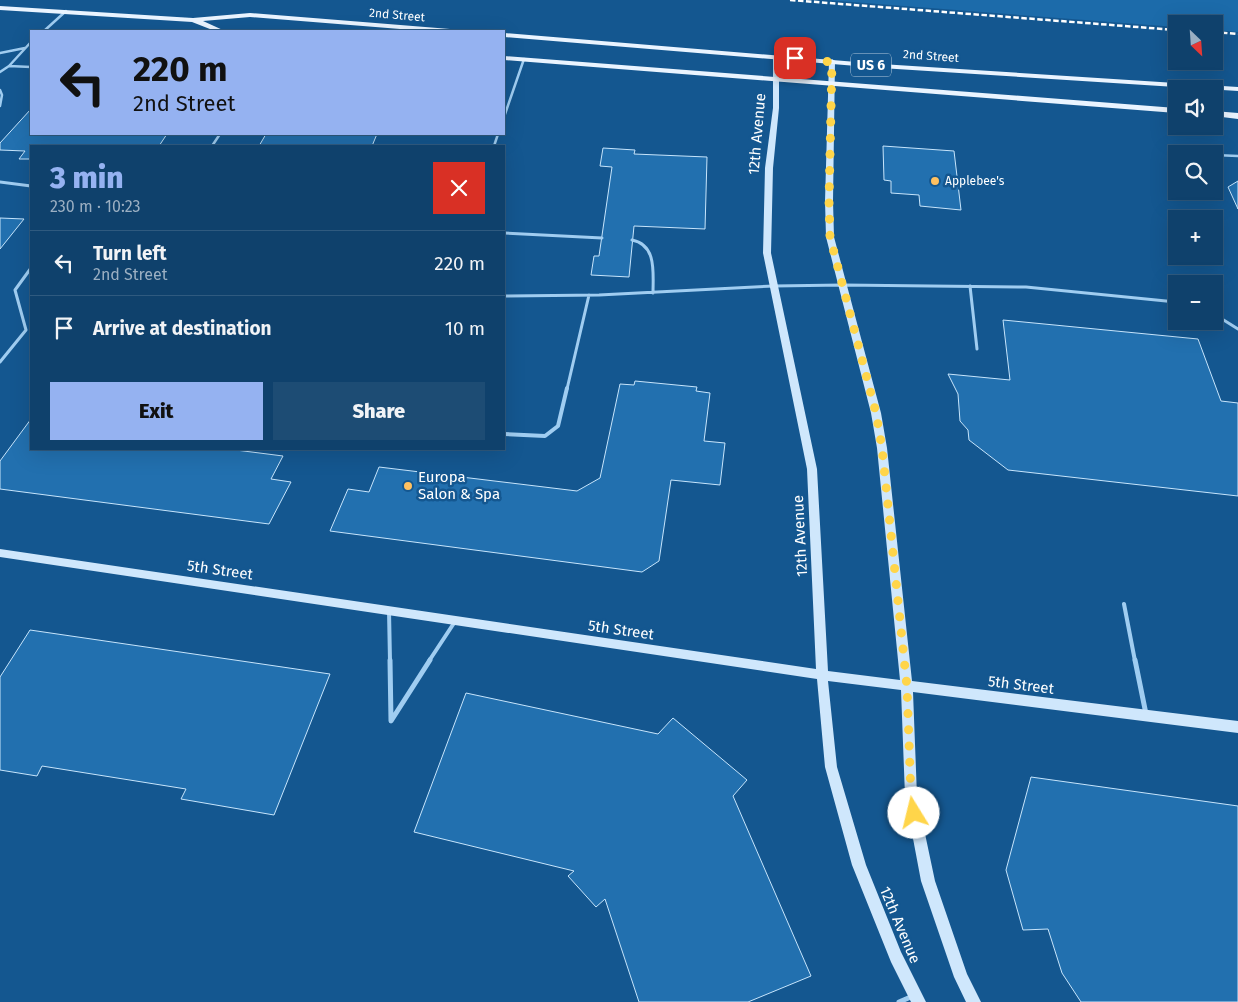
<!DOCTYPE html>
<meta charset="utf-8">
<style>
body{margin:0;font-family:"Fira Sans",sans-serif;background:#1d4c74;color:#f1f3f6;height:100vh;display:flex;flex-direction:column;font-size:19px;white-space:nowrap}
*{box-sizing:border-box;margin:0}
p{font-size:16px;color:#9bafc2}
.icon{flex:none;width:28px;height:28px;fill:none;stroke:currentColor;stroke-width:2;stroke-linecap:round;stroke-linejoin:round}
.map{position:relative;flex:1;overflow:hidden}
.drawer{position:absolute;left:30px;top:145px;width:475px;height:305px;display:flex;flex-direction:column;background:#0f416c;border-radius:0px;box-shadow:0 5px 20px #0002,0 0 0 1px #2f5a7f}
.drawer>*{flex:none}
.banner{position:absolute;left:30px;top:30px;width:475px;height:105px;border-radius:0px;box-shadow:0 5px 20px #0002,0 0 0 1px #2f5a7f;background:#95b2f1;color:#111;overflow:hidden}
.needle{width:32px;rotate:155deg}
.buttons{position:absolute;left:1168px;top:15px;display:grid;gap:10px}
.buttons a{display:grid;place-items:center;width:55px;height:55px;border-radius:0px;background:#0f416c;box-shadow:0 5px 20px #0002,0 0 0 1px #2f5a7f;font-size:25px}
.pin{position:absolute;display:grid;place-items:center;width:42px;height:42px;color:#fff;margin:-21px;border-radius:10px;box-shadow:0 2px 8px #0006}
.me{position:absolute;width:55px;margin:-28px;rotate:351deg;stroke-linejoin:round;filter:drop-shadow(0 0 4px #0008)}
.turn{display:flex;align-items:center;gap:18px;height:105px;padding:0 20px;font-size:22px}
.turn .icon{width:65px;height:65px;stroke-width:2.5}
.turn b{display:block;font-size:35px;line-height:42px}
.round{display:grid;place-items:center;flex:none;width:52px;height:52px;border-radius:0px;background:#1d4c74}
.summary{display:flex;align-items:center;justify-content:space-between;height:85px;padding:0 20px}
h1{font-size:30px;font-weight:800;line-height:38px;color:#95b2f1}
.primary-button{display:flex;gap:10px;margin-top:auto;padding:10px 20px}
.primary-button a{flex:1;height:58px;border-radius:0px;background:#95b2f1;color:#111;font-size:20px;font-weight:800;line-height:58px;text-align:center}
.primary-button a+a{background:#1d4c74;color:#f1f3f6}
ul{padding:0;list-style:none}
li{display:flex;align-items:center;gap:15px;height:65px;padding:0 20px;border-top:1px solid #2f5a7f}
li div{flex:1}
li b{display:block;font-size:19px}
li em{font-style:normal}
.map>svg:first-child{display:block}
.green{fill:#1c6baa}
.building{fill:#2270af;stroke:#c7e5fc}
.lines{fill:none;stroke-linecap:round;stroke-linejoin:round}
.lane-far3{stroke:#a0cdf1;stroke-width:2.5}
.lane-far2{stroke:#a0cdf1;stroke-width:3}
.lane-far1{stroke:#a0cdf1;stroke-width:4}
.lane{stroke:#a0cdf1;stroke-width:5}
.secondary{fill:#cfe7fc;fill-rule:evenodd}
.primary{fill:#eaf4ff;fill-rule:evenodd}
.rail{stroke:#fff;stroke-width:2.5;stroke-dasharray:5.5 2.5;stroke-linecap:butt}
.route{stroke:#ffd54a;stroke-width:9;stroke-dasharray:0 16.2}
.poi-dot{fill:#ffc160;stroke:#145790;stroke-width:2}
.labels{text-anchor:middle;dominant-baseline:central;stroke-width:5;stroke-linejoin:round;paint-order:stroke}
.far-street-label{font-size:12px;fill:#fff;stroke:#145790}
.far-poi-label{font-size:12px;fill:#fff;stroke:#145790;text-anchor:start}
.shield{fill:#145790;stroke:#b8cdde;stroke-width:1}
.shield-label{font-size:14px;font-weight:bold;fill:#fff}
.street-label{font-size:15px;fill:#fff;stroke:#145790}
.poi-label{font-size:15px;fill:#fff;stroke:#145790;text-anchor:start}
</style>
<div class="map">
<svg width="1238" height="1002" viewBox="0 0 1238 1002">
<rect width="100%" height="100%" fill="#145790"/>
<!-- green -->
<path class="green" d="M826,0H1238V32L1214,30V24H1176V27Z"/>
<!-- building -->
<path class="building" d="M31,109V134H167L159,146H31V159H19L25,151L0,150V143Z
M266,134H377L372,146H259Z
M883,146L954,151L961,210L920,206L919,195L891,193V181L884,180Z
M603,148L635,150L634,154L707,157L705,229L634,226L629,277L591,275L594,256H599L612,167L600,166Z
M1238,181V209L1228,187Z
M0,218L24,219L0,249Z
M1003,320L1198,339L1221,401L1238,403V496L1008,470L969,440L968,430L960,421L958,394L948,374L1010,380Z
M635,381L697,387L696,391L710,393L704,441L725,443L720,485L671,480L659,561L642,572L330,531L348,489L369,492L379,467L577,491L600,478L620,384L634,385Z
M31,419V449H228L283,456L271,479L291,482L269,524L0,489V461Z
M30,630L330,674L274,815L181,799L186,789L42,766L37,776L0,770V677Z
M466,693L658,734L673,718L747,780L733,796L811,976L748,1002H639L605,899L596,907L568,876L574,871L414,832Z
M1031,777L1238,806V1002H1081L1062,973L1048,929L1023,930L1006,870Z"/>
<g class="lines">
<!-- lane-far3 -->
<path class="lane-far3" d="M44,31L66,11
M31,42L9,66L31,67
M0,53L25,48
M0,72L9,66
M0,90L2,95L0,106
M504,117L524,59
M212,146L220,134
M494,146L498,134
M1214,155L1238,156"/>
<!-- lane-far2 -->
<path class="lane-far2" d="M0,182L31,186
M504,233L602,238
M632,240C657,245 653,273 653,293
M970,286L977,349
M504,296L599,295L774,286L843,285L1026,287L1176,302
M1214,314L1238,329
M0,362L26,330L15,290L31,268
M567,389L589,295"/>
<!-- lane-far1 -->
<path class="lane-far1" d="M504,434L545,436L558,426L567,388
M1124,604L1135,661
M389,611L390,661
M429,661L456,620"/>
<!-- lane -->
<path class="lane" d="M390,660L391,721L430,660
M1135,660L1146,714
M899,1002L913,996"/>
<!-- secondary -->
<path class="secondary" d="M776,55L779,57V108L773,168L771,253L817,469L828,671L900,680L877,448L871,413L826,237L825,201L829,61L832,59L835,61L833,201L834,237L881,413L887,448L912,681L1238,721V733L913,692L917,796L935,881L967,974L981,1002H966L954,977L921,881L905,796L901,690L828,681L837,767L866,865L901,952L926,1002H911L891,962L852,865L825,767L817,679L0,557V549L816,669L807,469L763,253L765,168L773,108V57Z"/>
<!-- primary -->
<path class="primary" d="M0,6L193,18L250,13L450,29L454,31H425L250,17L203,21L225,31H215L192,22L0,10Z
M504,33L881,64L1238,87V91L881,68L504,37Z
M504,56L1176,108V113L504,60Z
M1214,111L1238,113V119L1214,116Z"/>
<!-- rail -->
<path class="rail" d="M790,0L1176,30
M1214,32L1238,34"/>
</g>
<g class="lines">
<!-- route -->
<path class="route" d="M795,58L832,62L829,201L830,237L876,413L882,448L907,687L911,796L914,813"/>
</g>
<!-- markers -->
<g class="poi-dot">
<circle cx="935" cy="181" r="5"/>
<circle cx="408" cy="486" r="5"/>
</g>
<g class="labels">
<!-- far-street labels -->
<g class="far-street-label">
<text transform="translate(397 15) rotate(5)">2nd Street</text>
<text transform="translate(931 56) rotate(4)">2nd Street</text>
</g>
<!-- far-poi labels -->
<g class="far-poi-label">
<text x="945" y="181">Applebee's</text>
</g>
<!-- shield labels -->
<rect class="shield" x="851" y="53.5" width="40" height="23" rx="4"/>
<g class="shield-label">
<text x="871" y="65">US 6</text>
</g>
<!-- street labels -->
<g class="street-label">
<text transform="translate(757 134) rotate(-85)">12th Avenue</text>
<text transform="translate(800 536) rotate(-93)">12th Avenue</text>
<text transform="translate(220 570) rotate(8)">5th Street</text>
<text transform="translate(621 630) rotate(8)">5th Street</text>
<text transform="translate(1021 685) rotate(7)">5th Street</text>
<text transform="translate(900 925) rotate(67)">12th Avenue</text>
</g>
<!-- poi labels -->
<g class="poi-label">
<text x="418" y="477">Europa<tspan x="418" dy="17">Salon &amp; Spa</tspan></text>
</g>
</g>
</svg>
<div class="buttons">
<a><svg class="needle" viewBox="-14 -14 28 28"><path d="M0-13l5 13h-10z" fill="#e53935"/><path d="M0 13l5-13h-10z" fill="#9bafc2"/></svg></a>
<a><svg class="icon" aria-label="sound" viewBox="0 0 24 24"><path d="M4 9h4l5-4v14l-5-4H4zM17 9q2 3 0 6"/></svg></a>
<a><svg class="icon" aria-label="search" viewBox="0 0 24 24"><circle cx="10" cy="10" r="6"/><path d="M15 15l6 6"/></svg></a>
<a>+</a>
<a>−</a>
</div>
<div class="pin" style="left:795px;top:58px;background:#d93025"><svg class="icon" aria-label="arrive" viewBox="0 0 24 24"><path d="M6 21V4h12l-3 4 3 4H6"/></svg></div>
<svg class="me" style="left:914px;top:813px" viewBox="-20 -20 40 40"><circle r="19" fill="#fff"/><path d="M0-13L10 11 0 6-10 11z" fill="#ffd54a"/></svg>
<div class="banner">
<div class="turn"><svg class="icon" aria-label="left" viewBox="0 0 24 24"><path d="M17 20v-9H6M10 6l-5 5 5 5"/></svg><div><b>220 m</b>2nd Street</div></div>
</div>
<section class="drawer">
<div class="summary"><div><h1>3 min</h1><p>230 m · 10:23</p></div><a class="round" style="background:#d93025;color:#fff"><svg class="icon" aria-label="close" viewBox="0 0 24 24"><path d="M6 6l12 12M18 6L6 18"/></svg></a></div>
<ul>
<li><svg class="icon" aria-label="left" viewBox="0 0 24 24"><path d="M17 20v-9H6M10 6l-5 5 5 5"/></svg><div><b>Turn left</b><p>2nd Street</p></div><em>220 m</em></li>
<li><svg class="icon" aria-label="arrive" viewBox="0 0 24 24"><path d="M6 21V4h12l-3 4 3 4H6"/></svg><div><b>Arrive at destination</b></div><em>10 m</em></li>
</ul>
<div class="primary-button"><a>Exit</a><a>Share</a></div>
</section>
</div>
